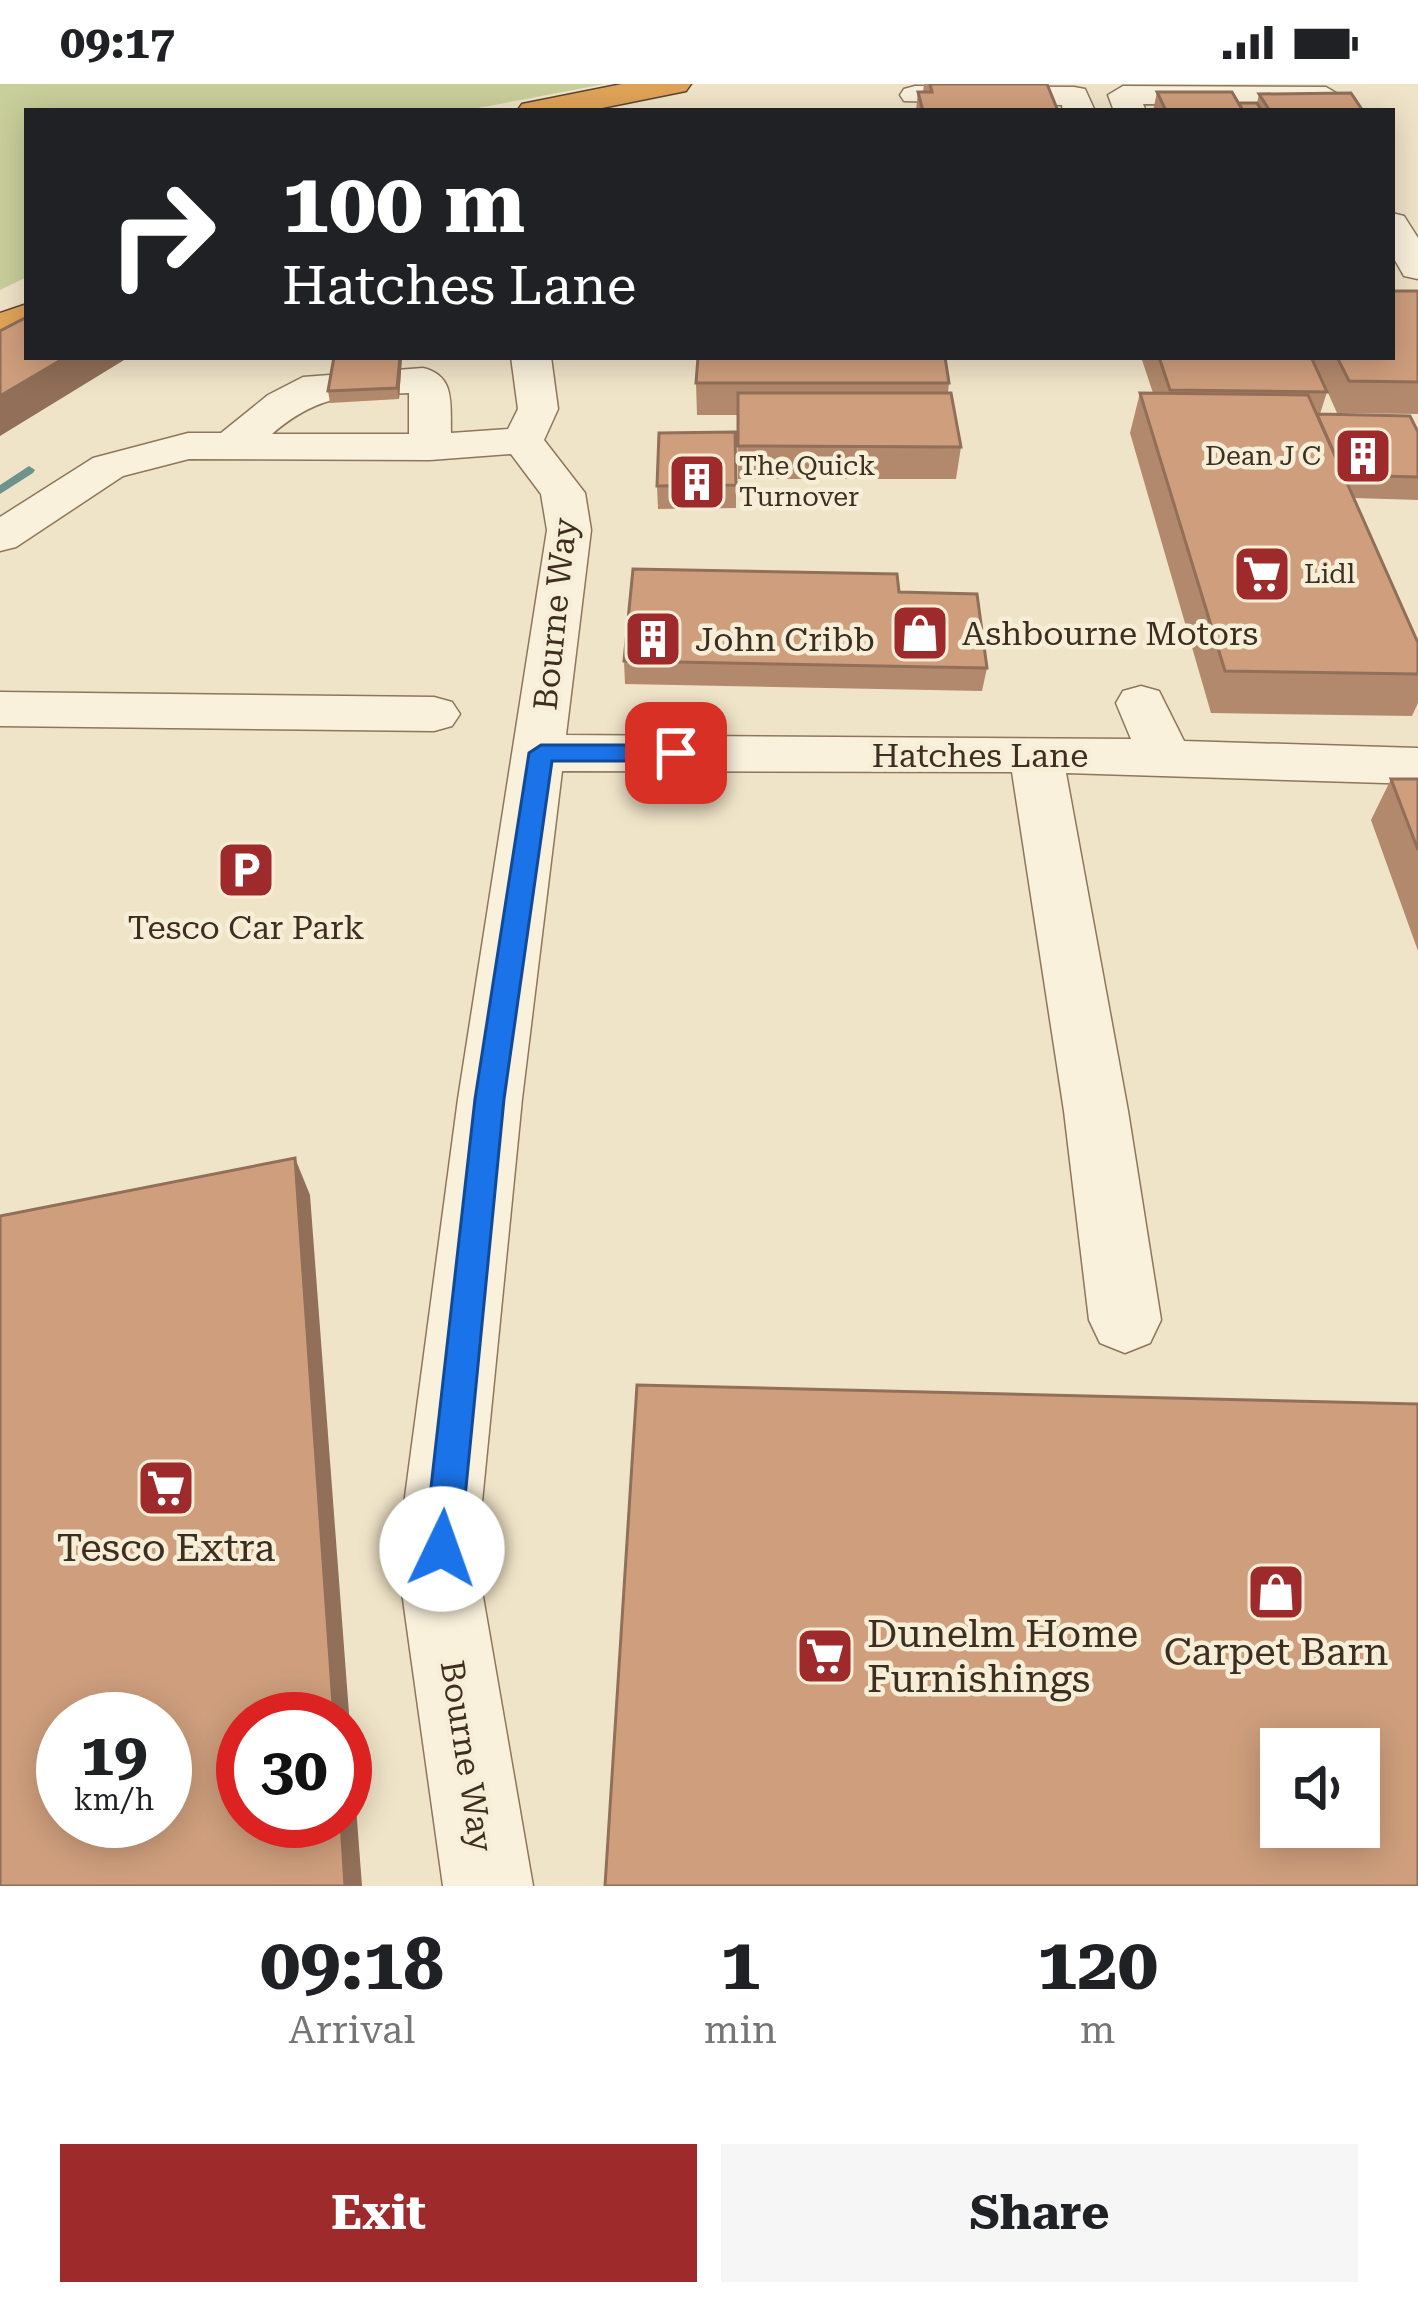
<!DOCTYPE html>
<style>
body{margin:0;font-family:"Roboto Serif",serif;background:#f6f6f6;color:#202124;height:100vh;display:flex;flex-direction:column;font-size:45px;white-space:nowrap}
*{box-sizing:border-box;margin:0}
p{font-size:39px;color:#757577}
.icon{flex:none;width:66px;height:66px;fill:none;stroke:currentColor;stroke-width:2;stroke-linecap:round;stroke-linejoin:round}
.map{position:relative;height:1802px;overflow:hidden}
.panel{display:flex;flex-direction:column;background:#fff;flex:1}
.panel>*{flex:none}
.hud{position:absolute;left:24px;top:24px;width:1371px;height:252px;border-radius:0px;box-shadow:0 6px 30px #0003;background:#202124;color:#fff;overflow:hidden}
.tools{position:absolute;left:1260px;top:1644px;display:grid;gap:24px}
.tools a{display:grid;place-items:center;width:120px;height:120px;border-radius:0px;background:#fff;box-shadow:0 6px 30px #0003;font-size:60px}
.speed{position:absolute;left:36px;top:1608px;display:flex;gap:24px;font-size:60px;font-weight:700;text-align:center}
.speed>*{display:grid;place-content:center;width:156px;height:156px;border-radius:50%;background:#fff;box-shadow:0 6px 30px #0003;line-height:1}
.speed small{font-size:30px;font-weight:400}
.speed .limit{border:18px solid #d22;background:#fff;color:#111}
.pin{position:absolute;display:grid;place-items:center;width:102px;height:102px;color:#fff;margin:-51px;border-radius:24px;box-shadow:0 6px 18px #0006}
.me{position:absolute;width:132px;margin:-66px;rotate:3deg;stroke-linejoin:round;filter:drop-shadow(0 0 9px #0008)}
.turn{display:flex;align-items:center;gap:42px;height:252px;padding:0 60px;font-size:54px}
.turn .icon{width:156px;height:156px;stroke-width:2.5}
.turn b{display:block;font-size:84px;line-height:102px}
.eta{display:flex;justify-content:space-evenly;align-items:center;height:204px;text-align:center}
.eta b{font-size:72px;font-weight:700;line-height:84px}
.primary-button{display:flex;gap:24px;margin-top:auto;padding:24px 60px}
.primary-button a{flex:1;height:138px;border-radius:0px;background:#9e2a2b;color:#fff;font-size:48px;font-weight:700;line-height:138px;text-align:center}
.primary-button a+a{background:#f6f6f6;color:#202124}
.status{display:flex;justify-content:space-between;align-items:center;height:84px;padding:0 60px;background:#fff;direction:ltr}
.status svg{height:33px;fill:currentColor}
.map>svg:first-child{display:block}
.green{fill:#c9cf9b}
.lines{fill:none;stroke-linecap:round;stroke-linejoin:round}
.stream{fill:#6f938a;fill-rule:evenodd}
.minor-casing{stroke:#8d765c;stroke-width:3}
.highway-casing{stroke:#5b4430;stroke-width:3}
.minor{fill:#faf1dc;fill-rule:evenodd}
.highway{fill:#e0a458;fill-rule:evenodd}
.wall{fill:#b2896c}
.shaded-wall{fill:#916f58}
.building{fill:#cf9f7d;stroke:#916f58;stroke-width:3;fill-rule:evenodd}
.route{fill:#1a73e8;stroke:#114b97;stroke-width:3}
.labels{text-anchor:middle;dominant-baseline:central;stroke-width:9;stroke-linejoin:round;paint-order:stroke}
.far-poi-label{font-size:27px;fill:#3d2e20;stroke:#f7eed8;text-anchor:start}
.street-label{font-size:33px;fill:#3d2e20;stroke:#f7eed8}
.poi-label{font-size:33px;fill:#3d2e20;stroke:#f7eed8;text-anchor:start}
.near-poi-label{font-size:39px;fill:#3d2e20;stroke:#f7eed8}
</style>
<div class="status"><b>09:17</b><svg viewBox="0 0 49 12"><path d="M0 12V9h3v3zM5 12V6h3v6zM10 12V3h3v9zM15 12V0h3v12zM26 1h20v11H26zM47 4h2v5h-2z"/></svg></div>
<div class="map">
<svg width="1418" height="1802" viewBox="0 0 1418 1802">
<rect width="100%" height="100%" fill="#f0e4c8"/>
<!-- green -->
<path class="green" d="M0,0H605L462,27H27V193L0,206Z"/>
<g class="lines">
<!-- stream -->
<path class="stream" d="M29,382L35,386L33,389L0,410V401Z"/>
<defs>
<path id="minor" d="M915,2L1074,3L1085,5L1095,27H1063L1062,21L904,17L900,11L904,5Z
M1123,2L1326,3L1341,12L1326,21L1143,20L1146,27H1114L1108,11Z
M1392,129L1404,132L1418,154V195L1404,192L1392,171Z
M511,273H551L558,325L544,356L585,409L591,446L566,651L1131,655L1116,619L1123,607L1141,602L1159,607L1184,657L1418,664V700L1066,689L1128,1027L1161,1236L1150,1259L1125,1269L1100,1259L1089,1236L1064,1027L1012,688L562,687L522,1015L481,1428V1501L533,1802H443L401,1501L403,1428L458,1015L547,446L541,410L511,370L430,376L189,375L123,392L16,463L0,467V433L93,374L188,349H221L268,311L303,293L423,284C456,292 450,320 451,349L508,345L518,325ZM409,309V350H272C320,309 349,312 409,309Z
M0,608L434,613L452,618L460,630L452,642L434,647L0,642Z"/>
<path id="highway" d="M622,0H691L686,7L587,27H517L522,20Z
M27,220V248L0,257V229Z"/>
</defs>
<!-- minor casing -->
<use href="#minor" class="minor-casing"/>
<!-- highway casing -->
<use href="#highway" class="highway-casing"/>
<!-- minor -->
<use href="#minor" class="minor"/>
<!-- highway -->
<use href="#highway" class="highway"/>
</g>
<!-- wall -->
<path class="wall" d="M924,0H1047L1058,27H916L918,8H923Z
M1157,8L1239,19H1257L1259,10L1363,27H1153Z
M1418,207V330L1337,329L1312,273H1392Z
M334,273H402L399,315L330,319L328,307Z
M1141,273H1311L1327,308L1320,330L1418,348V416L1354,414L1418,559V619L1412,632L1211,629L1130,349L1140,309H1153Z
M696,299H949L948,309L961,363L956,395H738L737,331H697Z
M736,401V424L658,425L657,402Z
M899,508L987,584L982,607L625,600L624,577Z
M1391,695H1418V867L1371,736Z"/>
<!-- shaded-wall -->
<path class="shaded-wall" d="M66,273H129L0,352V312Z
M400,273H402L399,315L397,304Z
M295,1074L310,1111L362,1802H345L341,1737H345V1635H334Z"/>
<!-- building -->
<path class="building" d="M930,0H1047L1058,27H923L918,8H932Z
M1157,8H1232L1243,27H1166Z
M1351,9L1363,27H1270L1259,10Z
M1239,19H1257L1262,27H1243Z
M1392,207H1418V298L1349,297L1337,273H1392Z
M27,233V273H66L0,312V247Z
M334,273H400L397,304L328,307Z
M698,273H945L949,299H696Z
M1159,273H1311L1327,308L1170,306Z
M738,309H951L961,363L738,362Z
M1140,309L1308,311L1418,559V590L1225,587Z
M1317,330L1410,332L1418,348V393L1344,391Z
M735,348L736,401L657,402L659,349Z
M633,485L897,490L899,508L977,510L987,584L624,577Z
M1391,695H1418V766Z
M295,1074L334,1635H243V1737H341L345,1802H0V1132ZM63,1635H165V1737H63Z
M637,1301L1418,1320V1802H605ZM1281,1665H1359V1743H1281Z"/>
<!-- route -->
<path class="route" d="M541,661H676L688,669L676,677H552L504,1015L460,1465L455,1477L442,1482L429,1477L424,1465L475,1015L529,669Z"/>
<!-- icons -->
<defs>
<symbol id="building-square" viewBox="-11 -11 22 22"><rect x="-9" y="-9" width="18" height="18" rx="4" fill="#9e2a2b" stroke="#f7eed8"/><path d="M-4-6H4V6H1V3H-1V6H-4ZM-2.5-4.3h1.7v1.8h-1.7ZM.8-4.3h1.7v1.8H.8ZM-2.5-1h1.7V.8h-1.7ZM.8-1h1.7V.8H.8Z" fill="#fff"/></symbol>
<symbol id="supermarket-square" viewBox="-11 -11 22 22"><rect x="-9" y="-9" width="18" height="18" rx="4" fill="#9e2a2b" stroke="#f7eed8"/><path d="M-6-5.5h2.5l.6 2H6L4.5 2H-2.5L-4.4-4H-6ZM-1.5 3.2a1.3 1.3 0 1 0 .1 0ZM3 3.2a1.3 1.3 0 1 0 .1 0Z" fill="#fff"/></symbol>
<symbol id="shop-square" viewBox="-11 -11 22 22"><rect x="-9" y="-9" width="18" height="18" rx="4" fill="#9e2a2b" stroke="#f7eed8"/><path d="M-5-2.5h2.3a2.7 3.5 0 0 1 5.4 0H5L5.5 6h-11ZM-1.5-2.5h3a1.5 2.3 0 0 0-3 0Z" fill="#fff"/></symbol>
<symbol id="parking-square" viewBox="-11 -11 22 22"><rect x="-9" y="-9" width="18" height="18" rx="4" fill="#9e2a2b" stroke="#f7eed8"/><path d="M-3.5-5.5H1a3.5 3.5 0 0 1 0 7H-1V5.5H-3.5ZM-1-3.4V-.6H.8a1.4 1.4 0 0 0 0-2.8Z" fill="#fff"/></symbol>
</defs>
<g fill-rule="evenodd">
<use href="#building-square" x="1330" y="339" width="66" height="66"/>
<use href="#building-square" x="664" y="365" width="66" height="66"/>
<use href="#supermarket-square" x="1229" y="457" width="66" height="66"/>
<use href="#shop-square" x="887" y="516" width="66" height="66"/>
<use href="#building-square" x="620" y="522" width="66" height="66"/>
<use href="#parking-square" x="213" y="753" width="66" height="66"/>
<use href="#supermarket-square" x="133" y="1371" width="66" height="66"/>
<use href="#shop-square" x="1243" y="1475" width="66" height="66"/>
<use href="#supermarket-square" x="792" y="1539" width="66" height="66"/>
</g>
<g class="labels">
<!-- far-poi labels -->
<g class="far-poi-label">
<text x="1321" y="372" text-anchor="end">Dean J C</text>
<text x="739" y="382">The Quick<tspan x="739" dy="31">Turnover</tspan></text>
<text x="1304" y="490">Lidl</text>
</g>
<!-- street labels -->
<g class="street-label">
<text transform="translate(555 530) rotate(-84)">Bourne Way</text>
<text x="980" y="671">Hatches Lane</text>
<text transform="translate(467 1672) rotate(81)">Bourne Way</text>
</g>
<!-- poi labels -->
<g class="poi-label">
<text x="962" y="549">Ashbourne Motors</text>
<text x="695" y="555">John Cribb</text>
<text x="246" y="843" text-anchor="middle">Tesco Car Park</text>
</g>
<!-- near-poi labels -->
<g class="near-poi-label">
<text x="166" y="1464">Tesco Extra</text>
<text x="867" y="1550" text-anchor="start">Dunelm Home<tspan x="867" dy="45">Furnishings</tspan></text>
<text x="1276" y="1568">Carpet Barn</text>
</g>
</g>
</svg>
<div class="tools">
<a><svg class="icon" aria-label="sound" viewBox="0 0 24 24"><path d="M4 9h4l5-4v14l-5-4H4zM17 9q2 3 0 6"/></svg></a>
</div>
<div class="speed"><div>19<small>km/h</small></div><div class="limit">30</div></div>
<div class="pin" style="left:676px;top:669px;background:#d93025"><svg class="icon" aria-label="arrive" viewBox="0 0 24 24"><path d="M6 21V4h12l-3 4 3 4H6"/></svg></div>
<svg class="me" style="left:442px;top:1465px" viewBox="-20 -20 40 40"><circle r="19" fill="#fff"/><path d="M0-13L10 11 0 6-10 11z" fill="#1a73e8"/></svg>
<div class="hud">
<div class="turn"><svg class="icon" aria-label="right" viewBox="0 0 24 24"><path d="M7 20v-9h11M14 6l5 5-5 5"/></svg><div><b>100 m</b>Hatches Lane</div></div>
</div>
</div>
<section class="panel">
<div class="eta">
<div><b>09:18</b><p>Arrival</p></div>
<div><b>1</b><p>min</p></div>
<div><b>120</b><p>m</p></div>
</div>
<div class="primary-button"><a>Exit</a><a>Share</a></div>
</section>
